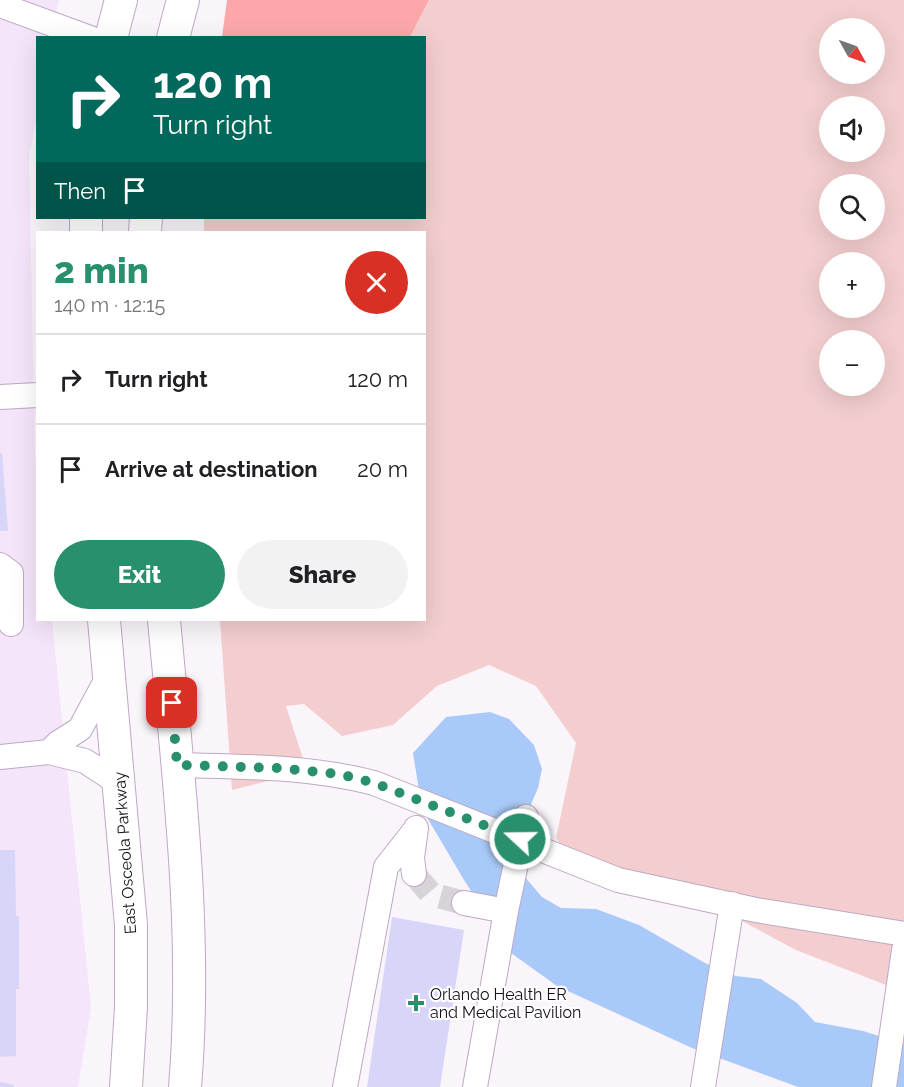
<!DOCTYPE html>
<meta charset="utf-8">
<style>
body{margin:0;font-family:Raleway,sans-serif;background:#f2f2f2;color:#202124;height:100vh;display:flex;flex-direction:column;font-size:22px;white-space:nowrap}
*{box-sizing:border-box;margin:0}
p{font-size:20px;color:#757577}
.icon{flex:none;width:33px;height:33px;fill:none;stroke:currentColor;stroke-width:2;stroke-linecap:round;stroke-linejoin:round}
.map{position:relative;flex:1;overflow:hidden}
.drawer{position:absolute;left:36px;top:231px;width:390px;height:390px;display:flex;flex-direction:column;background:#fff;border-radius:0px;box-shadow:0 6px 24px #0002}
.drawer>*{flex:none}
.hud{position:absolute;left:36px;top:36px;width:390px;height:183px;border-radius:0px;box-shadow:0 6px 24px #0002;background:#00695c;color:#fff;overflow:hidden}
.needle{width:39px;rotate:130deg}
.buttons{position:absolute;left:819px;top:18px;display:grid;gap:12px}
.buttons a{display:grid;place-items:center;width:66px;height:66px;border-radius:50%;background:#fff;box-shadow:0 6px 24px #0002;font-size:30px}
.pin{position:absolute;display:grid;place-items:center;width:51px;height:51px;color:#fff;margin:-26px;border-radius:12px;box-shadow:0 3px 9px #0006}
.me{position:absolute;width:66px;margin:-33px;rotate:291deg;stroke-linejoin:round;filter:drop-shadow(0 0 4px #0008)}
.turn{display:flex;align-items:center;gap:21px;height:126px;padding:0 18px;font-size:27px}
.turn .icon{width:78px;height:78px;stroke-width:2.5}
.turn b{display:block;font-size:42px;line-height:51px}
.then{display:flex;align-items:center;height:57px;padding:0 18px;background:#0003;gap:12px;font-size:22px}
.round{display:grid;place-items:center;flex:none;width:63px;height:63px;border-radius:32px;background:#f2f2f2}
.summary{display:flex;align-items:center;justify-content:space-between;height:102px;padding:0 18px}
h1{font-size:36px;font-weight:800;line-height:45px;color:#28906d}
.primary-button{display:flex;gap:12px;margin-top:auto;padding:12px 18px}
.primary-button a{flex:1;height:69px;border-radius:36px;background:#28906d;color:#fff;font-size:24px;font-weight:800;line-height:69px;text-align:center}
.primary-button a+a{background:#f2f2f2;color:#202124}
ul{padding:0;list-style:none}
li{display:flex;align-items:center;gap:18px;height:90px;padding:0 18px;border-top:2px solid #e0e0e0}
li div{flex:1}
li b{display:block;font-size:22px}
li em{font-style:normal}
.map>svg:first-child{display:block}
.built{fill:#f5e5fb}
.green{fill:#f4cece;fill-rule:evenodd}
.forest{fill:#fca8aa}
.water{fill:#a9caf8}
.building{fill:#d7d6f8}
.lines{fill:none;stroke-linecap:round;stroke-linejoin:round}
.minor-tunnel{stroke:#d8d2d9;stroke-width:24;stroke-dasharray:24 12;stroke-linecap:butt}
.minor-casing{stroke:#bda8c5;stroke-width:26}
.major-casing{stroke:#bda8c5;stroke-width:34}
.minor{stroke:#fff;stroke-width:24}
.major{stroke:#fff;stroke-width:32}
.route{stroke:#28906d;stroke-width:10;stroke-dasharray:0 18}
.poi-dot{fill:#28906d;stroke:#fff;stroke-width:2}
.labels{text-anchor:middle;dominant-baseline:central;stroke-width:4.5;stroke-linejoin:round;paint-order:stroke}
.street-label{font-size:16px;fill:#160e18;stroke:#fff}
.poi-label{font-size:16px;fill:#160e18;stroke:#fff;text-anchor:start}
</style>
<div class="map">
<svg width="904" height="1087" viewBox="0 0 904 1087">
<rect width="100%" height="100%" fill="#faf5fb"/>
<!-- built -->
<path class="built" d="M14,0H59L56,15Z
M0,17L52,35V37L38,38L37,115L29,158L35,456L38,478V620H52L91,1008L78,1087H0Z"/>
<!-- green -->
<path class="green" d="M429,0H904V992L796,950L658,876L574,865L556,838L576,743L536,686L489,665L437,686L393,725L342,736L304,704L286,706L307,771L232,790L220,620H424V232H204V218H424V38L410,37ZM830,28H874V74H830ZM830,106H874V152H830ZM830,184H874V230H830ZM830,262H874V308H830ZM830,340H874V386H830Z"/>
<!-- forest -->
<path class="forest" d="M227,0H429L410,37H222Z"/>
<!-- water -->
<path class="water" d="M490,712L509,719L534,745L542,769L538,788L523,823L525,877L542,897L561,908L596,909L639,925L705,963L736,976L761,979L797,1003L815,1022L863,1031L904,1044V1087H798L692,1048L557,986L511,953L464,880L422,809L413,753L446,717Z"/>
<!-- building -->
<path class="building" d="M0,453H2L8,531H0Z
M0,850H15L16,916H19V989H16V1056L0,1057Z
M392,917L464,930L440,1087H367Z
M0,1082L14,1085V1087H0Z"/>
<g class="lines">
<!-- minor-tunnel -->
<path class="minor-tunnel" d="M414,874L431,894L464,903"/>
<defs>
<path id="minor" d="M0,5L90,38
M0,397L38,395
M0,565L11,573V624
M49,752L58,743L80,729L109,675
M0,757L49,752L85,761L120,784
M177,765C244,767 309,766 374,783L618,880L756,910L904,934
M414,874L412,858L416,828
M464,903L506,911
M345,1087L386,867L416,829
M475,1087L506,911L526,817
M703,1087L732,904
M884,1087L904,950"/>
<path id="major" d="M111,38L121,0
M173,38L183,0
M86,232V218
M145,232L146,218
M104,620L131,925V1007L126,1087
M164,620C178,775 198,931 185,1087"/>
</defs>
<!-- minor casing -->
<use href="#minor" class="minor-casing"/>
<!-- major casing -->
<use href="#major" class="major-casing"/>
<!-- minor -->
<use href="#minor" class="minor"/>
<!-- major -->
<use href="#major" class="major"/>
</g>
<g class="lines">
<!-- route -->
<path class="route" d="M172,703L177,765L278,768L339,774L374,783L520,839"/>
</g>
<!-- markers -->
<path class="poi-dot" d="M413 994h6v6h6v6h-6v6h-6v-6h-6v-6h6z"/>
<g class="labels">
<!-- street labels -->
<g class="street-label">
<text transform="translate(125 853) rotate(-94)">East Osceola Parkway</text>
</g>
<!-- poi labels -->
<g class="poi-label">
<text x="430" y="994">Orlando Health ER<tspan x="430" dy="18">and Medical Pavilion</tspan></text>
</g>
</g>
</svg>
<div class="buttons">
<a><svg class="needle" viewBox="-14 -14 28 28"><path d="M0-13l5 13h-10z" fill="#e53935"/><path d="M0 13l5-13h-10z" fill="#757577"/></svg></a>
<a><svg class="icon" aria-label="sound" viewBox="0 0 24 24"><path d="M4 9h4l5-4v14l-5-4H4zM17 9q2 3 0 6"/></svg></a>
<a><svg class="icon" aria-label="search" viewBox="0 0 24 24"><circle cx="10" cy="10" r="6"/><path d="M15 15l6 6"/></svg></a>
<a>+</a>
<a>−</a>
</div>
<div class="pin" style="left:172px;top:703px;background:#d93025"><svg class="icon" aria-label="arrive" viewBox="0 0 24 24"><path d="M6 21V4h12l-3 4 3 4H6"/></svg></div>
<svg class="me" style="left:520px;top:839px" viewBox="-20 -20 40 40"><circle r="17" fill="#28906d" stroke="#fff" stroke-width="3"/><path d="M0-11L8 9 0 5-8 9z" fill="#fff"/></svg>
<div class="hud">
<div class="turn"><svg class="icon" aria-label="right" viewBox="0 0 24 24"><path d="M7 20v-9h11M14 6l5 5-5 5"/></svg><div><b>120 m</b>Turn right</div></div>
<div class="then">Then<svg class="icon" aria-label="arrive" viewBox="0 0 24 24"><path d="M6 21V4h12l-3 4 3 4H6"/></svg></div>
</div>
<section class="drawer">
<div class="summary"><div><h1>2 min</h1><p>140 m · 12:15</p></div><a class="round" style="background:#d93025;color:#fff"><svg class="icon" aria-label="close" viewBox="0 0 24 24"><path d="M6 6l12 12M18 6L6 18"/></svg></a></div>
<ul>
<li><svg class="icon" aria-label="right" viewBox="0 0 24 24"><path d="M7 20v-9h11M14 6l5 5-5 5"/></svg><div><b>Turn right</b></div><em>120 m</em></li>
<li><svg class="icon" aria-label="arrive" viewBox="0 0 24 24"><path d="M6 21V4h12l-3 4 3 4H6"/></svg><div><b>Arrive at destination</b></div><em>20 m</em></li>
</ul>
<div class="primary-button"><a>Exit</a><a>Share</a></div>
</section>
</div>
